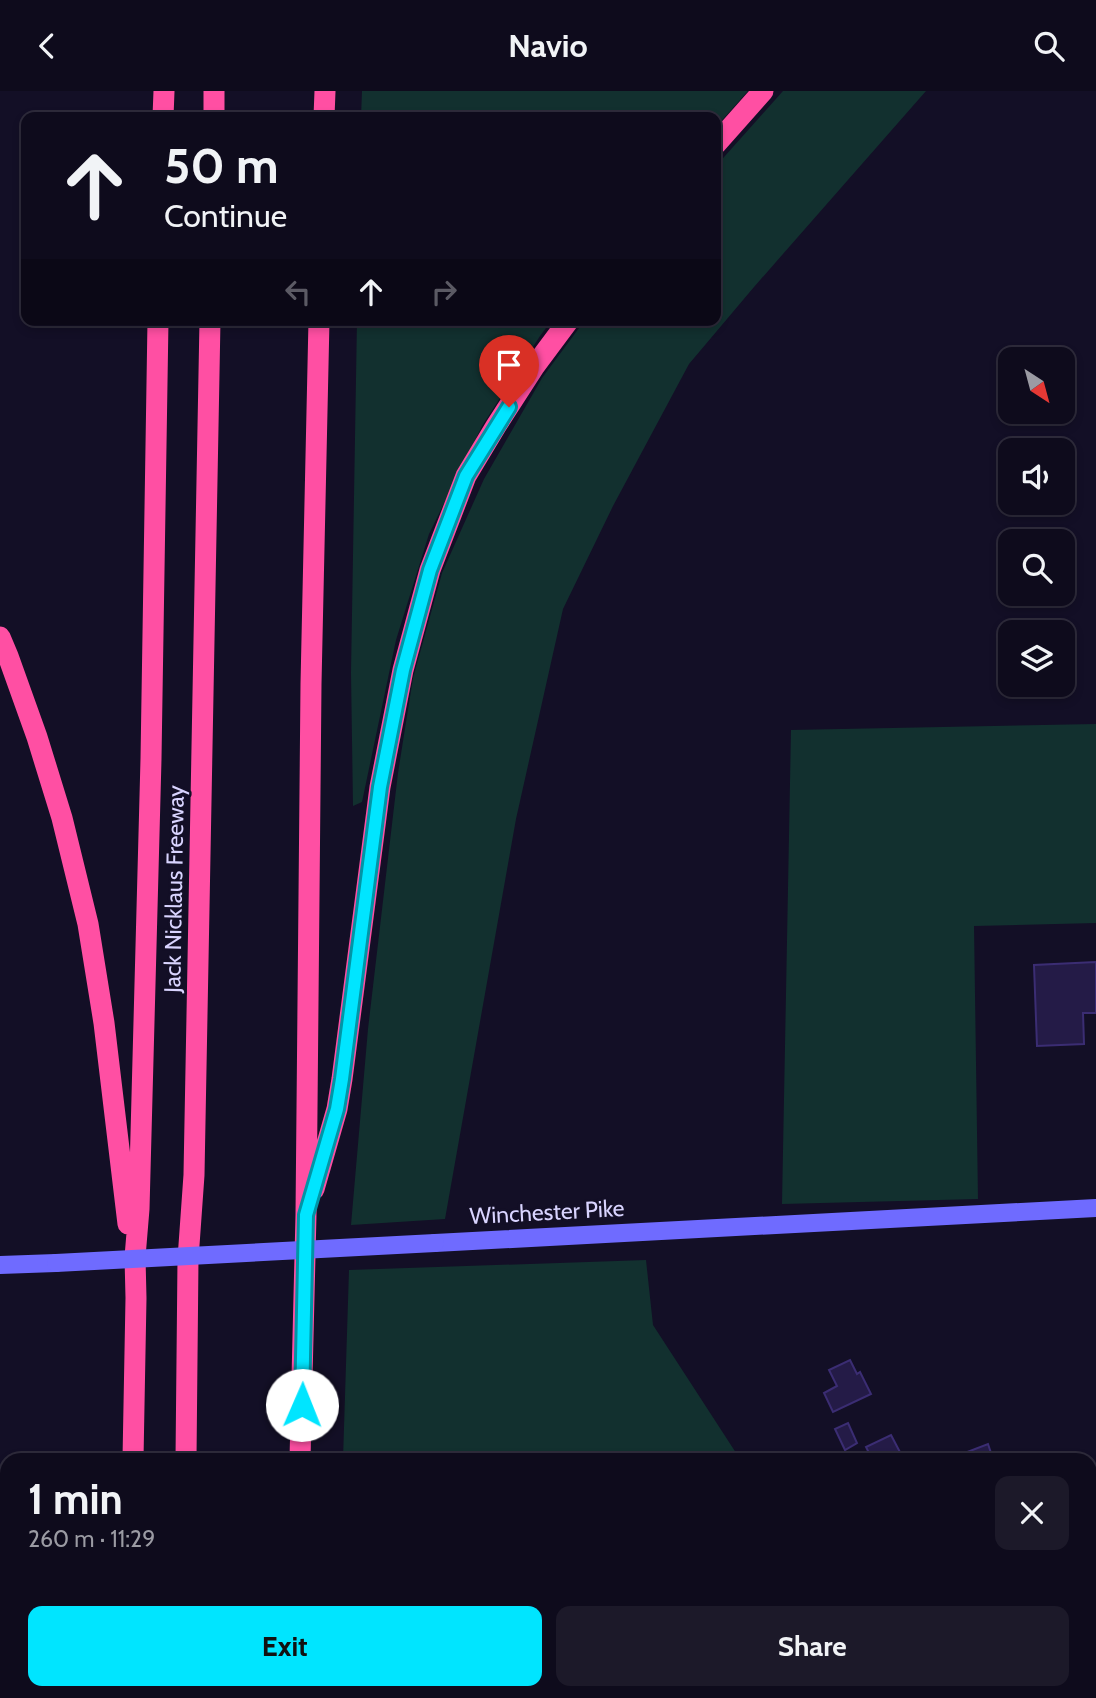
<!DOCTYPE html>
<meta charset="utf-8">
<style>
body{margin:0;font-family:Cabin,sans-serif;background:#1c1929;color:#f1f3f6;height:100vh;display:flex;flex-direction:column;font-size:26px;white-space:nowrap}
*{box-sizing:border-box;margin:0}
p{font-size:23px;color:#9b9ba3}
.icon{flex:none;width:38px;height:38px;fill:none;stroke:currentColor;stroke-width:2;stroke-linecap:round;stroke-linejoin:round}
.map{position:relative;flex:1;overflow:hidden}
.panel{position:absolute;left:0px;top:1362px;width:1097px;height:247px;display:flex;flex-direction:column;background:#0e0b1c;border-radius:21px 21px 0 0;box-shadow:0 4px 10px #0003,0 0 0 2px #2e2b3b}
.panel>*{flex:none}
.banner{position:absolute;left:21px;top:21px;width:700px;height:214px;border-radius:14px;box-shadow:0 4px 10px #0003,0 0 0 2px #2e2b3b;background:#0e0b1c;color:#f1f3f6;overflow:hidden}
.needle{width:46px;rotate:144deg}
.controls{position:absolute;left:998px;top:256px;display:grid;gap:14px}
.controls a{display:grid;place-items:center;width:77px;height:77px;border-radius:14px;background:#0e0b1c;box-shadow:0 4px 10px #0003,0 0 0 2px #2e2b3b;font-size:35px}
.pin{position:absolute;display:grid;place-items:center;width:60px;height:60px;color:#fff;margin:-72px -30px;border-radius:50% 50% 50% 0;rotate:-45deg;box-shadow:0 0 7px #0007}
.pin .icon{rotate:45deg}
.me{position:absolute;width:77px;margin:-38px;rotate:1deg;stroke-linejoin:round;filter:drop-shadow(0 0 5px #0008)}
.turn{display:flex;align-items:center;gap:24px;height:147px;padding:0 28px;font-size:32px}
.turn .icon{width:91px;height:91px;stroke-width:2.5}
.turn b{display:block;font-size:49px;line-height:60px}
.lanes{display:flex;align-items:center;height:66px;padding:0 28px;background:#0003;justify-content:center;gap:35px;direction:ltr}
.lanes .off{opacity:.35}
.round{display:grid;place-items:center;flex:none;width:74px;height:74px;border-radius:14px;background:#1c1929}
.headline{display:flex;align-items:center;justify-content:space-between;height:119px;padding:0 28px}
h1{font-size:42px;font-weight:800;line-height:52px}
.primary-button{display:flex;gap:14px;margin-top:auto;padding:14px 28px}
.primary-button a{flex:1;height:80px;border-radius:14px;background:#00e5ff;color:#111;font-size:28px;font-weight:800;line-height:80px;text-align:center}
.primary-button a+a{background:#1c1929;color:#f1f3f6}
header{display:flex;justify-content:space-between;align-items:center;height:91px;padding:0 28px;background:#0e0b1c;font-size:32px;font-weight:800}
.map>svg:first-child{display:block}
.green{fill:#12302f}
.building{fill:#241b47;stroke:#3b2d73;stroke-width:2}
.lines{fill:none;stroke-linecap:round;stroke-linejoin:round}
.secondary{stroke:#6f6bff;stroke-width:18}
.motorway{stroke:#ff4fa3;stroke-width:21}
.secondary-bridge{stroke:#6f6bff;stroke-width:18}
.route-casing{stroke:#0095a6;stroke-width:18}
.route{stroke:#00e5ff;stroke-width:12}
.labels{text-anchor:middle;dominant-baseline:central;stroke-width:5;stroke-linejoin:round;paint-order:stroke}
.street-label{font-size:23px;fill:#d9d4ff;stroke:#130f26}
</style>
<header><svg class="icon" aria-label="back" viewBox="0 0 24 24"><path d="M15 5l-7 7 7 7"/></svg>Navio<svg class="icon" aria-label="search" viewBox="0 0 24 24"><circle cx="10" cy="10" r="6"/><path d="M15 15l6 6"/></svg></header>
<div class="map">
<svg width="1096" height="1607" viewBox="0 0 1096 1607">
<rect width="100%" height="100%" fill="#130f26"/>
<!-- green -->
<path class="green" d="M362,0H748L716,36V26H361Z
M783,0H926L754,196L689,273L613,415L563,518L516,728L445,1128L351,1134L368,938L398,682L413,587L442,482L484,388L542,287L585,229H716V75Z
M357,229H552L540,245L482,335L429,443L396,549L362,711L353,715L351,582Z
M1096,633V832L974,835L978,1108L782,1113L791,639Z
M646,1169L653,1234L740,1368H343L349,1179Z
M1090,1456H1096V1607H335V1601H1090Z"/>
<!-- building -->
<path class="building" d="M1096,871V922H1083L1084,953L1037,955L1034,874Z
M850,1269L857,1283L860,1281L871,1303L833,1321L824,1302L837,1295L829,1279Z
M848,1332L857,1352L845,1359L835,1338Z
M891,1344L902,1365L894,1368H872L866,1356Z
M988,1353L993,1368H949Z"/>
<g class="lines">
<!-- secondary -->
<path class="secondary" d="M435,1152L1096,1117
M0,1174L56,1172"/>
<!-- motorway -->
<path class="motorway" d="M163,26L164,0
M214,26V0
M324,26L325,0
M716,53L763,0
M0,546L8,565L37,646L62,727L88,833L104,932L128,1133
M314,1098L337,1018L342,988L380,696L403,579L430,479L466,385L496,335L534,276L569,229
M133,1368L136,1207L135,1166L139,1118L151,668L158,229
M186,1368L188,1168L194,1084L210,229
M300,1368L306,1124L311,593L319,229
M133,1601V1607
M181,1607V1601
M294,1607V1601"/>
<!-- secondary-bridge -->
<path class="secondary-bridge" d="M56,1172L435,1152"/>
</g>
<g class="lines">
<defs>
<path id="route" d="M302,1314L306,1124L337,1018L342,988L380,696L403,579L430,479L466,385L509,316"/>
</defs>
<!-- route casing -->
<use href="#route" class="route-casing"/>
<!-- route -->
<use href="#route" class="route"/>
</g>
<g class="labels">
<!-- street labels -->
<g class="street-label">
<text transform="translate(174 798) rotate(-89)">Jack Nicklaus Freeway</text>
<text transform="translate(547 1121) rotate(-3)">Winchester Pike</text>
</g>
</g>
</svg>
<div class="controls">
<a><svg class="needle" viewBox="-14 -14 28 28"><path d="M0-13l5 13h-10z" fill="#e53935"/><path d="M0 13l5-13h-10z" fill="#9b9ba3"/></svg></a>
<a><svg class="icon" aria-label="sound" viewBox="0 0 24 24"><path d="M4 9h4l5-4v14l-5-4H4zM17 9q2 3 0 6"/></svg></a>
<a><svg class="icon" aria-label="search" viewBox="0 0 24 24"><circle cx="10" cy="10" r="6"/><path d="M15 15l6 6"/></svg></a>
<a><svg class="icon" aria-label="layers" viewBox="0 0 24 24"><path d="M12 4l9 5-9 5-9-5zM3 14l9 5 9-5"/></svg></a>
</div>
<div class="pin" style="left:509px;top:316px;background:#d93025"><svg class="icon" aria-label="arrive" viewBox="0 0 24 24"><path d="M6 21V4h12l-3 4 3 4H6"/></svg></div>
<svg class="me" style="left:302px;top:1314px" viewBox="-20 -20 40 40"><circle r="19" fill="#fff"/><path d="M0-13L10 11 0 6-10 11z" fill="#00e5ff"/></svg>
<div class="banner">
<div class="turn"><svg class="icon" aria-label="ahead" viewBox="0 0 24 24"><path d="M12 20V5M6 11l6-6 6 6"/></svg><div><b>50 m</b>Continue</div></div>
<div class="lanes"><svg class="icon off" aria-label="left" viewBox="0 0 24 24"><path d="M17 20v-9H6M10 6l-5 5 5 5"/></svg><svg class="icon" aria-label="ahead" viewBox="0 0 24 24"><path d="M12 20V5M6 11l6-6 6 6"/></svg><svg class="icon off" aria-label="right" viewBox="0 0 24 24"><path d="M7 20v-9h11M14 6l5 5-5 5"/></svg></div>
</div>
<section class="panel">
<div class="headline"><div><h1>1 min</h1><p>260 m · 11:29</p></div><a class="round"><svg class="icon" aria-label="close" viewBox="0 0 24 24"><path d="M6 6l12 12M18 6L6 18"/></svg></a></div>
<div class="primary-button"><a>Exit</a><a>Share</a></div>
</section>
</div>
